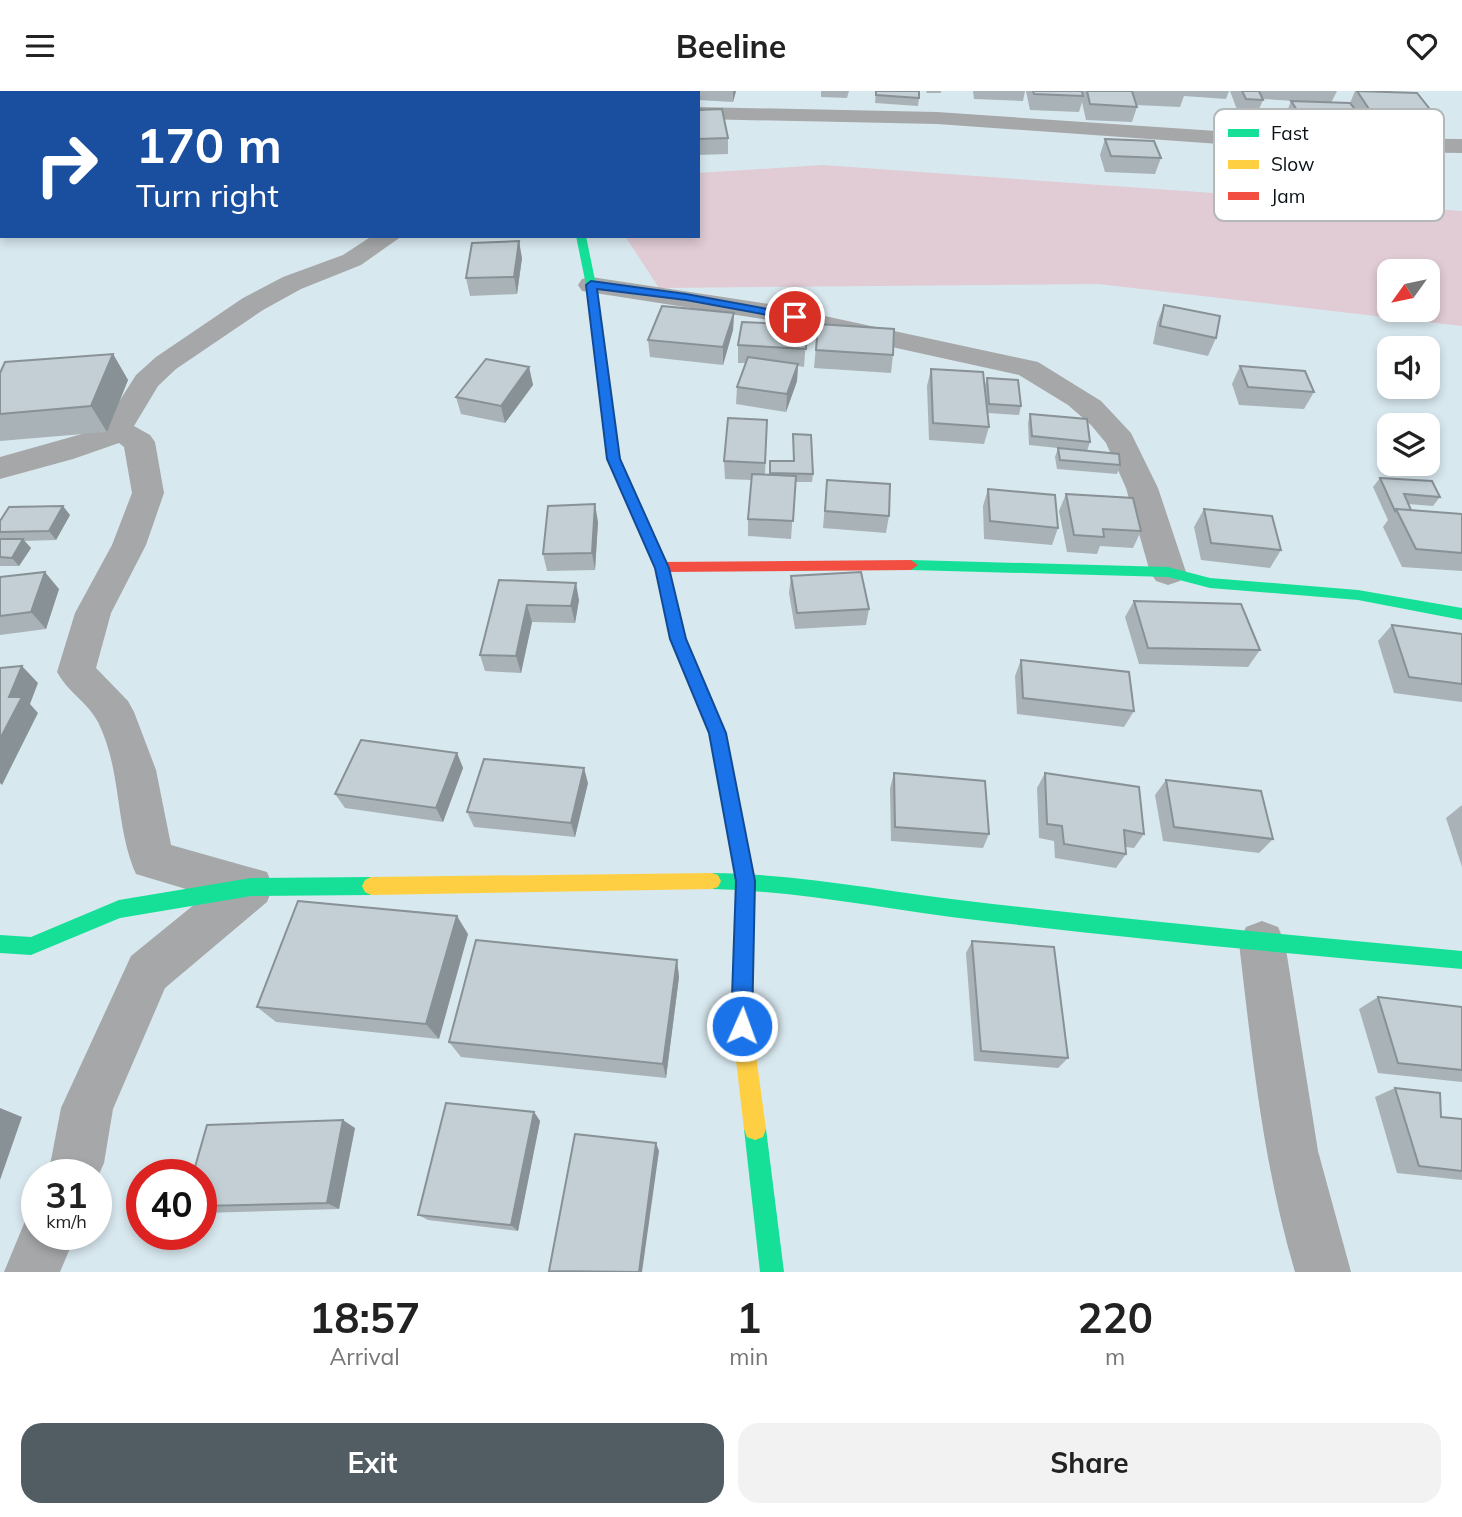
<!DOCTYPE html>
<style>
body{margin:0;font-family:Mulish,sans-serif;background:#f2f2f2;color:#222;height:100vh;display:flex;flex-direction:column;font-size:26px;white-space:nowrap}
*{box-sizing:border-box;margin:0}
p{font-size:23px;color:#767676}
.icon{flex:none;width:38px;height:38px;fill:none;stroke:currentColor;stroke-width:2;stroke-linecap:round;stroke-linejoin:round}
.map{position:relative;height:1181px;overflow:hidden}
.side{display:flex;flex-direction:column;background:#fff;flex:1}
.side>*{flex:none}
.top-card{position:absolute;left:0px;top:0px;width:700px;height:147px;box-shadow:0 4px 10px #0003;background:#1a4fa0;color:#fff;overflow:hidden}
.needle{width:46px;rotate:237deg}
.controls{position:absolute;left:1377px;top:168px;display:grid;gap:14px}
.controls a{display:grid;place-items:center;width:63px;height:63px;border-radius:14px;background:#fff;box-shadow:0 4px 10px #0003;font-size:35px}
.speed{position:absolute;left:21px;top:1068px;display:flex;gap:14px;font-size:35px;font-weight:700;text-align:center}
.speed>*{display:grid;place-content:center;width:91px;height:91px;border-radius:50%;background:#fff;box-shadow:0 4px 10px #0003;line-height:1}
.speed small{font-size:18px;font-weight:400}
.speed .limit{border:10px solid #d22;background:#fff;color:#111}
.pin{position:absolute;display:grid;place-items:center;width:60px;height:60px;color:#fff;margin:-30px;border:4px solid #fff;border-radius:50%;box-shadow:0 2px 7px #0007}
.me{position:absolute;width:77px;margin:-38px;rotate:2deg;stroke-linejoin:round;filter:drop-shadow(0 0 5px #0008)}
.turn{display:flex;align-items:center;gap:24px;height:147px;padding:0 21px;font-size:32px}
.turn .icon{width:91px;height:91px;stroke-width:2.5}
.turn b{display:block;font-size:49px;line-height:60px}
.eta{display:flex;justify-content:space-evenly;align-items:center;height:119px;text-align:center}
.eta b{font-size:42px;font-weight:700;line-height:49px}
.action{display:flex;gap:14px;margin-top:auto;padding:14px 21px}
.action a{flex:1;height:80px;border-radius:21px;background:#515d63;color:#fff;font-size:28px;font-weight:700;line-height:80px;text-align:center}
.action a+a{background:#f2f2f2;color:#222}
header{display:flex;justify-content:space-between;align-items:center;height:91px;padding:0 21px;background:#fff;font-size:32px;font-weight:700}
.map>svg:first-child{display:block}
.green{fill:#e1cbd4;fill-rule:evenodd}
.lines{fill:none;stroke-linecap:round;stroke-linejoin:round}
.street{fill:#a5a7a8;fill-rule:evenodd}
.fast{fill:#16e098;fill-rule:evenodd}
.slow{fill:#ffcf43;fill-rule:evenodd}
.jam{fill:#f24e42;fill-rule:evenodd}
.wall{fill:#a8b2b7}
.shaded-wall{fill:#889195}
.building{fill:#c3cfd5;stroke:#889195;stroke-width:2}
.route{fill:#1a73e8;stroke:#114b97;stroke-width:2}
.key{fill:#fff;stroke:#b5b8b9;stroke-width:2}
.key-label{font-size:19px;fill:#081217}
</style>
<header><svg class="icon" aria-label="menu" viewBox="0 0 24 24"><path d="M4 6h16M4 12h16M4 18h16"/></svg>Beeline<svg class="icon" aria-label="heart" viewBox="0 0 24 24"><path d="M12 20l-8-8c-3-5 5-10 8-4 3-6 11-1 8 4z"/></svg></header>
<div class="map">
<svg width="1462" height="1181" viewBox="0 0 1462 1181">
<rect width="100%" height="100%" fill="#d8e8ef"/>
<!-- green -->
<path class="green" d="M823,74L1462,120V235L1098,193L659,197L625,145H698V82ZM1390,180H1428V219H1390Z"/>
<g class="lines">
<!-- street -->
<path class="street" d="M0,0H10L11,2H2L0,9Z
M144,0H165L143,2Z
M371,0H391L370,2Z
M559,0H579L558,2Z
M698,16L937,21L1319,47L1462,48V62L1319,60L937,33L698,28Z
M372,145H402L361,174L301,198L263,219L176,278L158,295L134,335L150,344L155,351L164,402L146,454L111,522L96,577L128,610L134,621L156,679L171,754L267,781L273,796L267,811L165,897L113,1018L104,1072L96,1090V1083H45L51,1069L61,1017L131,865L206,804L136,783C115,736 122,679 98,631C88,612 67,600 57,581L75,522L112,454L132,402L124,356L119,352L73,368L0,388V366L96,339L106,331L136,284L156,266L243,207L283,186L343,164Z
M591,186L769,213L1038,271L1101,310L1131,342L1158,397L1186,481L1180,490L1168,494L1156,490L1150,481L1126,397L1106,352L1091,334L1068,314L1019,284L769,229L582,200L578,194L582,188Z
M1262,830L1278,836L1285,852L1318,1060L1351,1181H1295C1263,1073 1252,963 1239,852L1246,836Z
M37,1120V1143H76L60,1181H4L28,1123Z"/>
<!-- fast -->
<path class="fast" d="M576,145H586L596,194L620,367L668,474L661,479L654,474L608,367L586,194Z
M911,469L1168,476L1210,487L1358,499L1462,517V529L1358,509L1210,497L1168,486L911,479L904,474Z
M712,782C801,783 888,801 976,811C1138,830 1300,845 1462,860V878C1300,864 1138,848 976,829C888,819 801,800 712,798L706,796L703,790L706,784Z
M371,786L377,789L380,795L377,801L371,804L251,805L120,827L31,864L0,862V844L31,846L119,809L251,787Z
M755,1027L763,1030L766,1038L784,1181H760L744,1038L747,1030Z"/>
<!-- slow -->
<path class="slow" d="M661,469L668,474L686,548L725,642L755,790L752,935L766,1038L763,1046L755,1049L747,1046L744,1038L732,935L737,790L709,642L670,548L654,474Z
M712,782L718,784L721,790L718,796L712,798L371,804L365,801L362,795L365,789L371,786Z"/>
<!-- jam -->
<path class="jam" d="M911,469L918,474L911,479L662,481L655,476L662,471Z"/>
</g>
<!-- wall -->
<path class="wall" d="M251,0H341L340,2H252Z
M425,0H481L480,2H425Z
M489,0H545L544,2H490Z
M613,0H693L692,2H632Z
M697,0H736L733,11L698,9V2H697Z
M821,0H849L847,7L821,6Z
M876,0L919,7L918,15L875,12Z
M926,0H941V2H927Z
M973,0H1025L1023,10L974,8Z
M1026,0H1229L1226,8L1184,5L1180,16L1136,14L1137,16L1132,31L1086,29L1082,11L1079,21L1030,19Z
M1230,0H1337L1331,12H1350L1355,0H1382L1441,32L1432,49L1369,46L1358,28L1352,40L1292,38L1285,26L1291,10L1311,11L1262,8L1263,9L1256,25L1239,24Z
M2,15V42H0V17Z
M698,19L728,47V63L698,64Z
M1105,48L1161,67L1155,83L1105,81L1100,64Z
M1282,59L1340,78L1331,95L1280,91L1275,76Z
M1348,61L1410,80L1401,97L1349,94L1340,78Z
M522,167L517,203L470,205L466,187Z
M1164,214L1216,247L1208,265L1153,253L1157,232Z
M734,222L733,239L723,274L650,266L648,249Z
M818,233L893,264L891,282L814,277Z
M807,234L804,276L798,275L797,290L786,321L736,313L737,296L745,272H738V254Z
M113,263L128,289L107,341L0,350V282Z
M1240,275L1314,301L1304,318L1239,314L1232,293Z
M529,276L533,294L505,332L461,323L456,306Z
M931,278L985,294L987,287L1021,315L1019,324L988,322L989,336L984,353L929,349L927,295Z
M1030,323L1090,351L1087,360L1029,354L1028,332Z
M767,329L765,384H770V370H793V343L813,383L812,391H795L791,448L748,445V428L752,389L725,388L724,370Z
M1058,357L1120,374L1117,383L1057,378L1055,366Z
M1380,387L1440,406L1433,415L1408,413L1411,419L1462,423V480L1402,476L1383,436L1388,429L1373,396Z
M827,389L889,425L886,442L823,437Z
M988,398L1058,437L1052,454L984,448L983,415Z
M1066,403L1141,440L1133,457L1100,455L1097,463L1067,461L1059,420Z
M1204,418L1281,459L1270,477L1201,469L1194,436Z
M70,424L56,449L24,450L31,457L19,475H0V430Z
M598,431L595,479L547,480L543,463Z
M791,485L869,518L866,534L795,538L789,502Z
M0,486L59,498L46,538L0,544Z
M499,489L579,509L575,532L532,531L521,582L485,580L480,564Z
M1134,510L1260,559L1248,576L1139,573L1125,526Z
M1392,534L1462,543V611L1394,602L1378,550Z
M1021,569L1134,620L1124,636L1017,623L1015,585Z
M457,662L463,677L443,731L345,717L335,703Z
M894,682L989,743L983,757L891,750L890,697Z
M1045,682L1144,743L1134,757L1126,756V763L1116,777L1055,767L1054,750L1039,747L1037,697Z
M1166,689L1273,748L1259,762L1163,750L1155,704Z
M588,692L575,746L474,736L467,721Z
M1462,714V776L1446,727Z
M468,843L439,948L276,931L257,916Z
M972,850L1068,967L1058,977L974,970L966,862Z
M677,869L679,886L666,987L461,966L449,951Z
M1378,906L1462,916V991L1378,982L1359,918Z
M1395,997L1441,1026L1462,1028V1089L1397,1082L1375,1006Z
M534,1021L540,1030L518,1140L428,1129L418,1124Z
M355,1037L339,1118L201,1122V1083Z"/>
<!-- shaded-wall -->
<path class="shaded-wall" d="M321,0H331L332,2H322Z
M470,0H481L480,2H470Z
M733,0H736L733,11Z
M519,150L522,167L517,203L514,186Z
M734,222L733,239L723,274V256Z
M113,263L128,289L107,341L91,315Z
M798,273L797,290L786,321L787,303Z
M529,276L533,294L505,332L501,315Z
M595,413L598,431L595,479L592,462Z
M63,415L70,424L56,449L49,440Z
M23,448L31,457L19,475L12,467Z
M45,481L59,498L46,538L31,521Z
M576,492L579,509L575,532L571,515Z
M527,514L532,531L521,582L516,565Z
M22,575L38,592L30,613L38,622L2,694L0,692V648L9,606Z
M457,662L463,677L443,731L436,717Z
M584,677L588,692L575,746L571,732Z
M457,825L468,843L439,948L426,933Z
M677,869L679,886L666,987L663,973Z
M0,1017L22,1026L0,1089Z
M534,1021L540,1030L518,1140L511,1134Z
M343,1029L355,1037L339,1118L327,1112Z
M656,1052L659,1060L642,1181H639Z"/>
<!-- building -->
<path class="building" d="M40,0L74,2H38Z
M876,0H919V7L876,4Z
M1033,0H1082L1083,5L1034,3Z
M1087,0H1132L1137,16L1090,13Z
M1242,0H1259L1263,9L1246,8Z
M1357,0L1417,2L1441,32L1377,30Z
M1291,10L1350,12L1360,24L1299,22Z
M2,15V27L0,26V17Z
M722,18L728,47L698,48V19Z
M1105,48L1154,50L1161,67L1111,65Z
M519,150L514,186L466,187L472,152Z
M1164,214L1220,225L1216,247L1160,235Z
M662,215L734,222L723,256L648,249Z
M742,231L807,234L806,258L738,254Z
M818,233L894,238L893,264L816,259Z
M113,263L91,315L0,323V282L5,271Z
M748,266L798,273L787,303L737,296Z
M486,268L529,276L501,315L456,306Z
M1240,275L1305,280L1314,301L1248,296Z
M931,278L983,281L989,336L933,332Z
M987,287L1018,289L1021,315L989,313Z
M1030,323L1087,328L1090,351L1032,345Z
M728,327L767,329L765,372L724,370Z
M793,343L811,344L813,383L770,382V370H794Z
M1058,357L1119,363L1120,374L1060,369Z
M752,383L796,385L793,430L748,428Z
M1380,387L1432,390L1440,406L1404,403L1411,419L1396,418L1395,420Z
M827,389L890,393L889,425L825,420Z
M988,398L1055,404L1058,437L990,430Z
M1066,403L1133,407L1141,440L1103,438L1104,446L1074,444Z
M595,413L592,462L543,463L548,415Z
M63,415L49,440L0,441V430L9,416Z
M1204,418L1272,425L1281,459L1211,452Z
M1396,418L1462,423V462L1416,458Z
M0,448H23L12,467L0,466Z
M45,481L31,521L0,525V486Z
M861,481L869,518L797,522L791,485Z
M499,489L576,492L571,515L527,514L516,565L480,564Z
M1134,510L1241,513L1260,559L1148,557Z
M1392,534L1462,543V593L1409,586Z
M1021,569L1129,581L1134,620L1023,607Z
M22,575L9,606H22L0,648V577Z
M361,649L457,662L436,717L335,703Z
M484,668L584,677L571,732L467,721Z
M894,682L985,690L989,743L895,736Z
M1045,682L1139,696L1144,743L1124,739L1126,763L1064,753L1062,735L1047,733Z
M1166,689L1261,700L1273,748L1174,736Z
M298,810L457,825L426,933L257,916Z
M476,849L677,869L663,973L449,951Z
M972,850L1054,856L1068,967L981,960Z
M1378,906L1462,916V979L1398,972Z
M1395,997L1440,1002L1441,1026L1462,1028V1080L1419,1075Z
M446,1012L534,1021L511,1134L418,1124Z
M343,1029L327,1112L201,1115V1083H193L207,1034Z
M575,1043L656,1052L639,1181L549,1180Z"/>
<!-- route -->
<path class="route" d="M591,190L686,203L795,223L801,226L795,229L686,209L597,198L620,368L669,477L686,548L726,642L755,790L752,935L749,943L742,946L734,943L731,935L736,790L709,642L670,548L655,477L607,368L586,194Z"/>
<!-- legend -->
<rect x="1214" y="18" width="230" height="112" rx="10" class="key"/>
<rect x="1228" y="38" width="31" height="8" fill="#16e098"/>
<rect x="1228" y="69" width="31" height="9" fill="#ffcf43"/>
<rect x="1228" y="101" width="31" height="8" fill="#f24e42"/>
<g class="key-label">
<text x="1271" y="49">Fast</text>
<text x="1271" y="80">Slow</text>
<text x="1271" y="112">Jam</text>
</g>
</svg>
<div class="controls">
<a><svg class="needle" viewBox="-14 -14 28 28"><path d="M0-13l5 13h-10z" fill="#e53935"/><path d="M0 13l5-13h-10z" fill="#767676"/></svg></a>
<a><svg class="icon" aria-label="sound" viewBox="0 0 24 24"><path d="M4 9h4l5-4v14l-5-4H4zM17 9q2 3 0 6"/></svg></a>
<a><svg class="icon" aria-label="layers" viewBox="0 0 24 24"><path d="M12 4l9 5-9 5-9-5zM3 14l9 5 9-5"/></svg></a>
</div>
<div class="speed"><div>31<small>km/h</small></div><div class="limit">40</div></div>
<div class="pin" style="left:795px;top:226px;background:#d93025"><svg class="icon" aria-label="arrive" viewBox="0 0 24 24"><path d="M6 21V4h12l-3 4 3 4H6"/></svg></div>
<svg class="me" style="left:742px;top:935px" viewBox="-20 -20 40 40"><circle r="17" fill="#1a73e8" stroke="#fff" stroke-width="3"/><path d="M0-11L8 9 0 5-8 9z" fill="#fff"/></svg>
<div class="top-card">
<div class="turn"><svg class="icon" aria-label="right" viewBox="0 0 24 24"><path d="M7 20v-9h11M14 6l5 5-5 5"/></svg><div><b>170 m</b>Turn right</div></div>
</div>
</div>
<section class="side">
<div class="eta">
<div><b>18:57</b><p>Arrival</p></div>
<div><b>1</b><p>min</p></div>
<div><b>220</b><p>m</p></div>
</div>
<div class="action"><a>Exit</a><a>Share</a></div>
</section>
